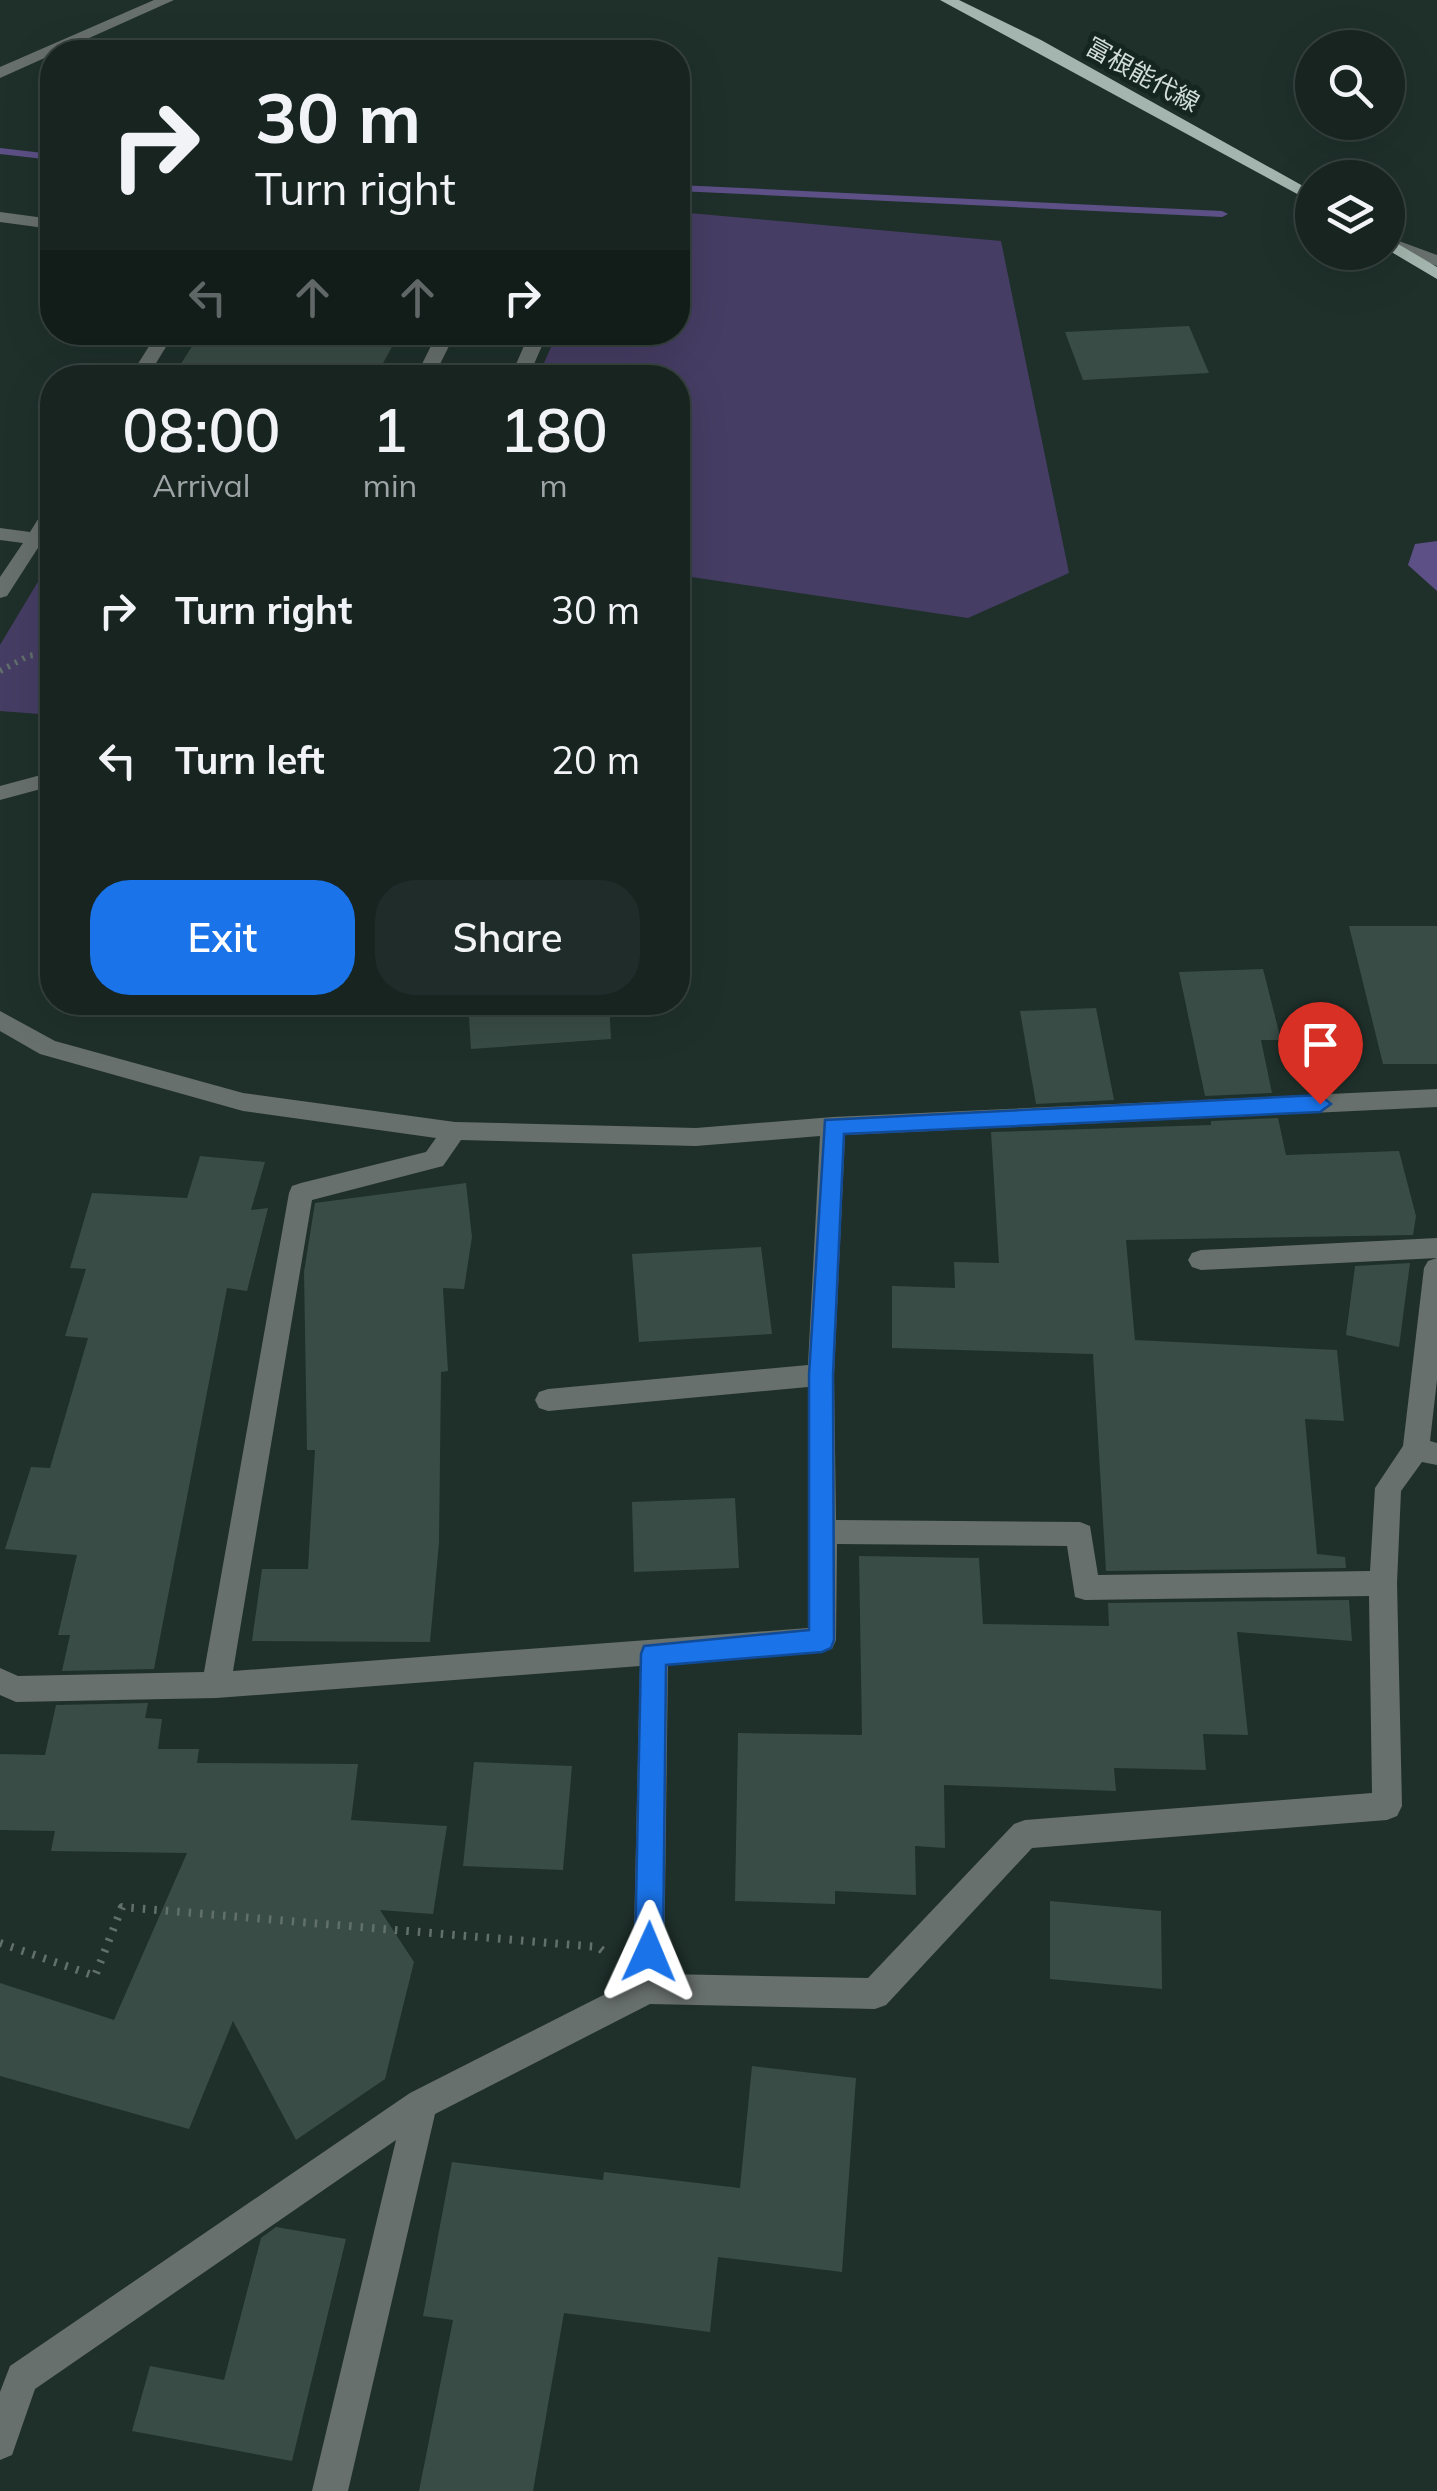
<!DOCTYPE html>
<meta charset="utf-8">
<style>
body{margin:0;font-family:Mulish,"Noto Sans JP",sans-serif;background:#202c29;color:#f1f3f6;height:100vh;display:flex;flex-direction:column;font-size:38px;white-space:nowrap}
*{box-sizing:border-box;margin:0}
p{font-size:32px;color:#9ea4a5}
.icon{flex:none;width:55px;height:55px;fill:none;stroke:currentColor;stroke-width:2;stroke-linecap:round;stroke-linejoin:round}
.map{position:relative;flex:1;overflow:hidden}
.drawer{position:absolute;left:40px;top:365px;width:650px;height:650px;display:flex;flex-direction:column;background:#172420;border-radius:40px;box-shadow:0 10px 40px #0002,0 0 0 2px #36413e}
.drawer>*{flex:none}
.hud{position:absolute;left:40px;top:40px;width:650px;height:305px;border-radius:40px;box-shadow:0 10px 40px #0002,0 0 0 2px #36413e;background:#172420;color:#f1f3f6;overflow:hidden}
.buttons{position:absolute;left:1295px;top:30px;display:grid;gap:20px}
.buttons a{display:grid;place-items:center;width:110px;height:110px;border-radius:50%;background:#172420;box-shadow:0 10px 40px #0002,0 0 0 2px #36413e;font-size:50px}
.pin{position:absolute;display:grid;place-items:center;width:85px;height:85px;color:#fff;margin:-102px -42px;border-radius:50% 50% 50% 0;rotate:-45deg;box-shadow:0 0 10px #0007}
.pin .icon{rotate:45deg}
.me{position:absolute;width:110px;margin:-55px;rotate:1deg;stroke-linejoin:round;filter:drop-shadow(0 0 8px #0008)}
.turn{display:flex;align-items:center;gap:35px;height:210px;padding:0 50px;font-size:45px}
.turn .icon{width:130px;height:130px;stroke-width:2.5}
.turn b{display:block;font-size:70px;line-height:85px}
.lanes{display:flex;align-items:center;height:95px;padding:0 50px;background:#0003;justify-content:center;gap:50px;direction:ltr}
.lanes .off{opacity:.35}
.eta{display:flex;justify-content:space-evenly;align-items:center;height:170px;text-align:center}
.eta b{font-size:60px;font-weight:600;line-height:70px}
.button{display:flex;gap:20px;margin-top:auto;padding:20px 50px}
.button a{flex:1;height:115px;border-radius:40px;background:#1a73e8;color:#fff;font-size:40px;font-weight:600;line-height:115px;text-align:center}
.button a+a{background:#202c29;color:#f1f3f6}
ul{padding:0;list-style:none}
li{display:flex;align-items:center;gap:30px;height:150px;padding:0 50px}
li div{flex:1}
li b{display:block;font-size:38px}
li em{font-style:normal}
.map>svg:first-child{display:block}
.green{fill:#463d64}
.water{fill:#5c5086}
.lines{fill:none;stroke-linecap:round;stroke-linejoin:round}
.stream{fill:#5c5086;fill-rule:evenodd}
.building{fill:#3a4c46}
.path-far1{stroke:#61706b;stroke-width:6;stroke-dasharray:2.5 6;stroke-linecap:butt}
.path{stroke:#61706b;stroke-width:8;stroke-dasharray:2.5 9;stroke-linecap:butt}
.minor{fill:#68706d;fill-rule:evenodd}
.major{fill:#a3b5ae;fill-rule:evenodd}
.route{fill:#1a73e8;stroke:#114b97;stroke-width:2.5}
.labels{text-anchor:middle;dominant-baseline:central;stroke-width:10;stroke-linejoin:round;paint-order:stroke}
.far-street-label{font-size:25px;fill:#d2ddd9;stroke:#152621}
</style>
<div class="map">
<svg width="1437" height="2491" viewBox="0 0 1437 2491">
<rect width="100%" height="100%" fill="#1f302b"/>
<!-- green -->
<path class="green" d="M678,212L1001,241L1069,573L968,618L678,575V378L538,377L557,333L678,332Z
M52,563V715L0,711V645L48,565Z"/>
<!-- water -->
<path class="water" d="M1437,541V591L1408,565L1415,544Z"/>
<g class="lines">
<!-- stream -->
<path class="stream" d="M0,148L52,154V160L0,154Z
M678,185L1222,211L1228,214L1222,217L678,191Z"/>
</g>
<!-- building -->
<path class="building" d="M1189,326L1209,373L1083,380L1065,332Z
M201,332H400L375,378H172Z
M1349,926H1437V1064H1383Z
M1263,969L1281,1040H1261L1272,1093L1205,1096L1179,972Z
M468,1002H609L611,1039L471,1049Z
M1096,1008L1114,1100L1036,1104L1020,1011Z
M1278,1118L1286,1155L1399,1151L1416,1216L1413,1235L1126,1240L1135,1340L1337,1350L1344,1421L1305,1419L1317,1554L1345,1557L1346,1568L1106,1571L1093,1354L892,1348V1286L955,1288L954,1262L999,1263L991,1132L1211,1125V1121Z
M200,1156L265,1162L251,1210L268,1208L247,1291L227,1288L154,1669L62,1671L70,1635H58L77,1555L5,1549L31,1467L50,1468L88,1338L65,1336L86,1269L70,1268L92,1193L187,1198Z
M466,1183L472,1237L464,1289L443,1288L448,1371L441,1372L439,1543L430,1642L252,1641L262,1569H308L315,1450H307L304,1272L315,1203Z
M761,1247L772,1334L639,1342L632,1254Z
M1410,1263L1399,1347L1346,1335L1355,1266Z
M735,1498L739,1568L634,1572L632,1502Z
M859,1556L979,1558L983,1624L1109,1626L1108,1603L1349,1600L1352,1641L1237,1632L1248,1735L1203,1734L1206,1770L1114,1768L1116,1791L944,1785L945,1848L915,1846L916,1895L835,1891V1904L735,1901L738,1733L862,1735Z
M148,1703L145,1718L162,1719L158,1749H199L197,1763L358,1764L351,1820L447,1826L433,1914L380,1910L414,1962L385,2079L296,2140L233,2021L189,2129L0,2076V1983L114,2020L187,1853L51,1851L55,1831L0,1830V1754L45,1755L56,1705Z
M474,1762L572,1766L563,1870L463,1866Z
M1050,1901L1161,1911L1162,1989L1050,1979Z
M752,2066L856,2078L842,2272L718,2257L710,2332L564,2313L533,2491H419L453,2320L423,2316L452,2162L603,2180L604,2172L740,2188Z
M276,2227L346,2239L292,2461L132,2431L150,2366L224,2380L261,2238Z"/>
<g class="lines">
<!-- path-far1 -->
<path class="path-far1" d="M0,671L28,656L52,652"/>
<!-- path -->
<path class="path" d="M0,1943L95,1976L122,1907L598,1947L603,1951"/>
<!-- minor -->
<path class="minor" d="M154,0H174L0,78V67Z
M0,212L52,219V229L0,222Z
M1388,237L1437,255V266L1388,248Z
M158,332H175L147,378H129Z
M438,332H456L433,378H415Z
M530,332H548L528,378H510Z
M52,506V526L7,596L0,598V577L23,543L0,540V528L30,532L45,508Z
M52,772V786L0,800V786Z
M0,1011L55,1041L243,1093L455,1122L696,1128L833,1117L1437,1089V1107L845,1135L834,1375L836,1520L1080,1522L1090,1526L1098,1575L1370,1571L1375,1488L1403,1446L1424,1268L1428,1261L1437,1258L1201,1270L1192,1267L1188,1260L1192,1253L1201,1250L1437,1238V1380L1430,1441L1437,1443V1465L1422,1462L1401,1491L1397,1583L1402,1806L1397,1816L1387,1820L1032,1848L886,2005L875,2009L650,2004L435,2114L348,2491H312L396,2140L35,2389L12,2455L0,2460V2392L10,2366L410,2093L633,1980L640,1666L216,1698L16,1702L0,1695V1668L18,1676L204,1672L289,1193L292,1186L301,1183L426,1152L436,1138L243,1111L40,1054L0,1031ZM820,1136L808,1365L548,1389L539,1392L535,1400L539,1408L548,1411L808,1387V1628L233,1671L312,1200L443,1166L461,1140L696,1146ZM837,1544L1067,1546L1075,1597L1085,1600L1369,1596L1372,1793L1025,1820L1014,1824L868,1978L664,1974L668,1664L832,1649L836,1640Z"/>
<!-- major -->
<path class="major" d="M940,0H959L1041,40L1312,191V202Z
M1388,238L1437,267V279L1388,250Z"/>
</g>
<!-- route -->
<path class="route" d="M1320,1095L1331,1104L1320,1112L844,1134L833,1375L834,1640L831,1648L822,1652L666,1665L663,1952L659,1961L649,1965L639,1961L635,1952L641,1654L644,1646L809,1630V1375L825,1120Z"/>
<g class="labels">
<!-- far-street labels -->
<g class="far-street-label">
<text transform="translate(1143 74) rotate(29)">富根能代線</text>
</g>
</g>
</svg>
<div class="buttons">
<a><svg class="icon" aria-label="search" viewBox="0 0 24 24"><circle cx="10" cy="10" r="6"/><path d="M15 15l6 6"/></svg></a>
<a><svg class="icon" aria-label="layers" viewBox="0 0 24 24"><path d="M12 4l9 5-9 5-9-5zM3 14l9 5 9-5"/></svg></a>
</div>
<div class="pin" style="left:1320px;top:1104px;background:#d93025"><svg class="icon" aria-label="arrive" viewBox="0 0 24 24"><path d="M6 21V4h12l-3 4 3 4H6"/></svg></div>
<svg class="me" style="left:649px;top:1952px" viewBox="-20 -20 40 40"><path d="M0-17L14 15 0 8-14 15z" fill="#1a73e8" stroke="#fff" stroke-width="4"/></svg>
<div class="hud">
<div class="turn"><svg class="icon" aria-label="right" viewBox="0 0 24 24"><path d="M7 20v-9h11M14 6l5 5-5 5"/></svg><div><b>30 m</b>Turn right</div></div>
<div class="lanes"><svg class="icon off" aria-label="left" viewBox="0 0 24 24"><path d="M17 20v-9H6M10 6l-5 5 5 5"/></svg><svg class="icon off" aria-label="ahead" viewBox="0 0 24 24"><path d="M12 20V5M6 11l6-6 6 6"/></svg><svg class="icon off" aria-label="ahead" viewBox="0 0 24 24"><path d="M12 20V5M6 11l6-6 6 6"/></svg><svg class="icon" aria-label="right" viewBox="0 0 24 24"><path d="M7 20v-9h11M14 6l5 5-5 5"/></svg></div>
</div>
<section class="drawer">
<div class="eta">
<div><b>08:00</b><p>Arrival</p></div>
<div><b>1</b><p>min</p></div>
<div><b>180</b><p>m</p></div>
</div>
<ul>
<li><svg class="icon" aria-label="right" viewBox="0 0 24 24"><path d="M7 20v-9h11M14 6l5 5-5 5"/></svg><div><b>Turn right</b></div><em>30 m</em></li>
<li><svg class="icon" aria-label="left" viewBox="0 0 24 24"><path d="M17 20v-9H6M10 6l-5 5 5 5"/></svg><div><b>Turn left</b></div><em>20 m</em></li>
</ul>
<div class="button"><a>Exit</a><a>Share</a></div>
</section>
</div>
